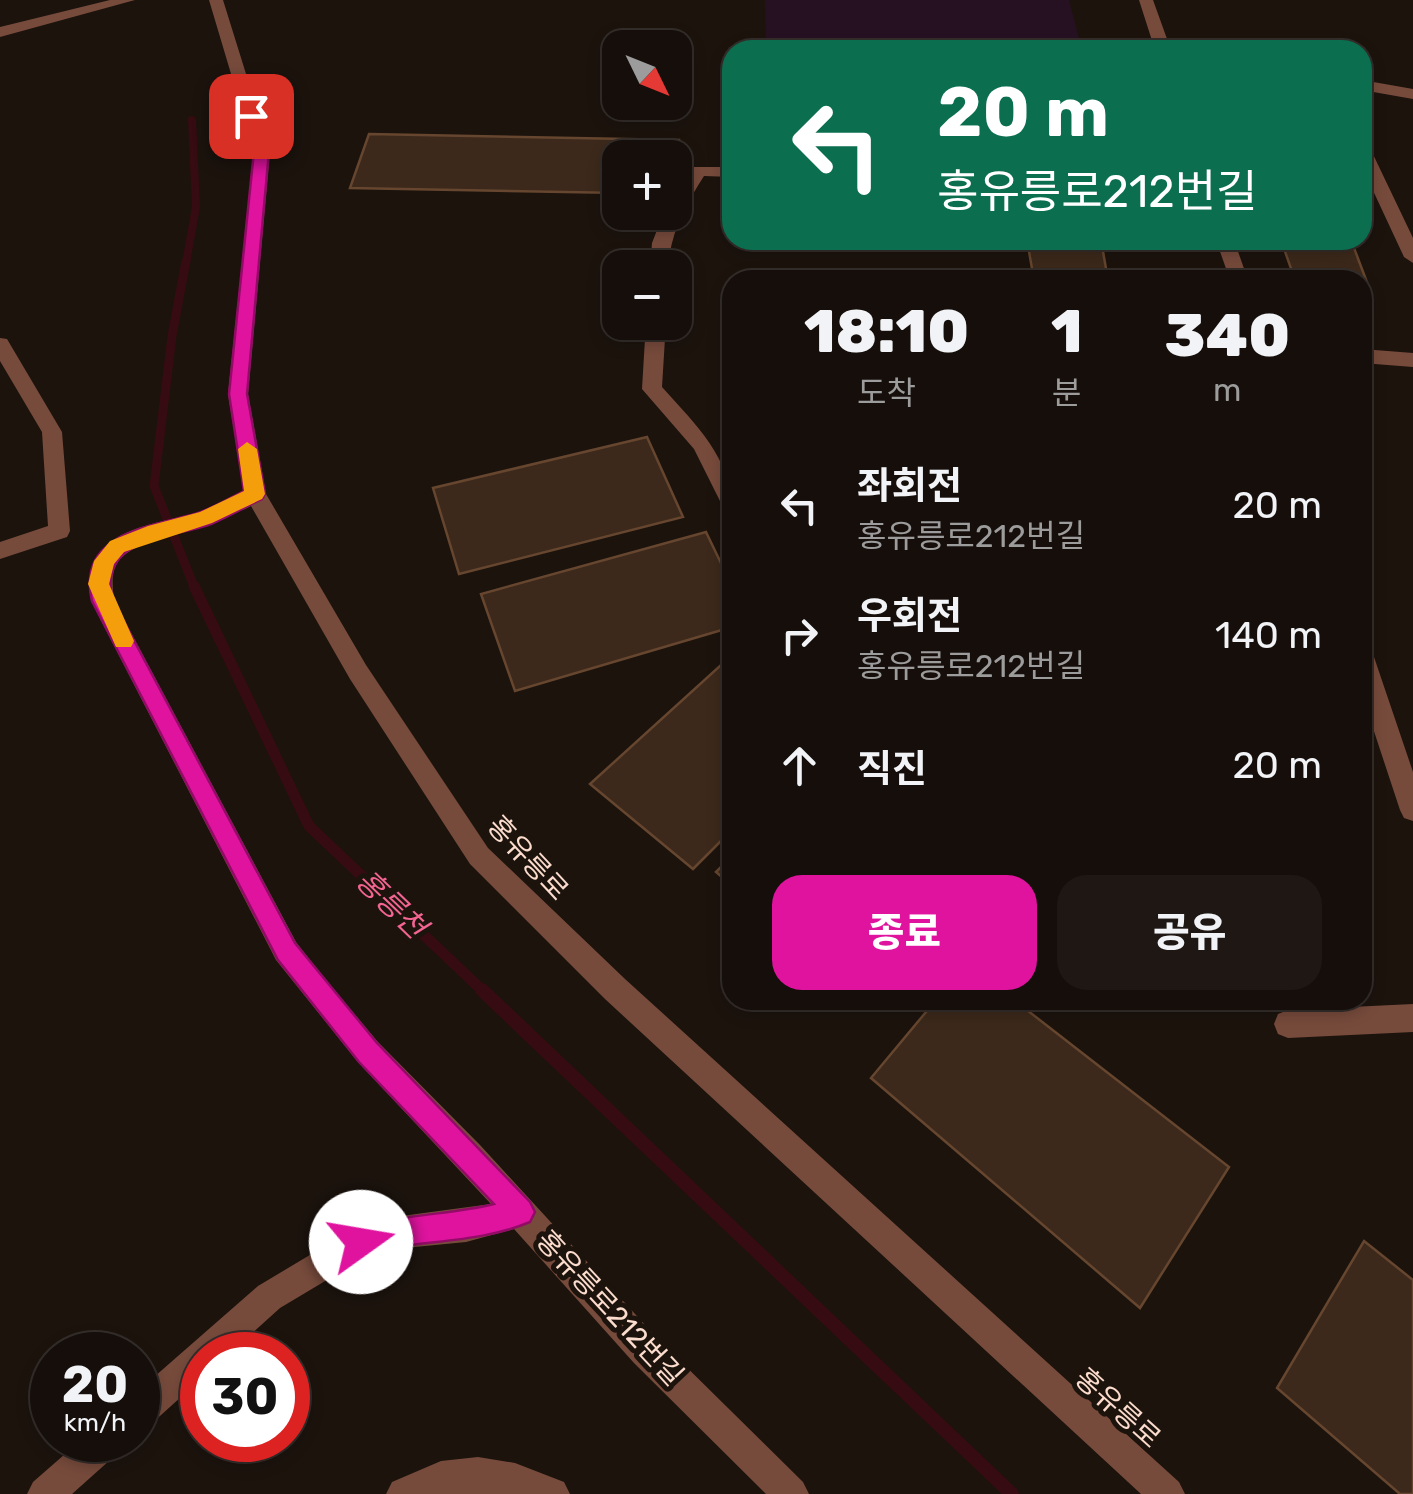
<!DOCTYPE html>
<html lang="ko">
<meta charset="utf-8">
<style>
body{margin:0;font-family:Rubik,"Noto Sans KR",sans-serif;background:#1e1713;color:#f1f3f6;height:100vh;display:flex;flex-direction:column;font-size:38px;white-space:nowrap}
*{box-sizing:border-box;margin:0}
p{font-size:32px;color:#9d9c9c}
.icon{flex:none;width:55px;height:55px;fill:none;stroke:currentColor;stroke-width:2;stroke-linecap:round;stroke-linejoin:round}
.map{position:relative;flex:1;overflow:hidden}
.sheet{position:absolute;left:722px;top:270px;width:650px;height:740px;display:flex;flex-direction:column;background:#150e0a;border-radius:30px;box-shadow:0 5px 15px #0003,0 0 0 2px #342e2b}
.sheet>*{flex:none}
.top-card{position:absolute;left:722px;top:40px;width:650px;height:210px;border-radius:30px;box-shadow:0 5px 15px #0003,0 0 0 2px #342e2b;background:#0b6e4f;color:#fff;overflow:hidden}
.needle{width:65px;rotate:133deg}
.buttons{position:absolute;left:602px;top:30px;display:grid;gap:20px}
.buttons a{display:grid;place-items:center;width:90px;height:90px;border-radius:20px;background:#150e0a;box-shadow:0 5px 15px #0003,0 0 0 2px #342e2b;font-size:50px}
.speed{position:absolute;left:30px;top:1332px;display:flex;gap:20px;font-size:50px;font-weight:700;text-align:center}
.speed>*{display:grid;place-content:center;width:130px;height:130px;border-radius:50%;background:#150e0a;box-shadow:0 5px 15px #0003,0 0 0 2px #342e2b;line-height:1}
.speed small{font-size:25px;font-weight:400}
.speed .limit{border:15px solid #d22;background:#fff;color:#111}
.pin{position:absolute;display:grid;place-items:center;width:85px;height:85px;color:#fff;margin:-42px;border-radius:20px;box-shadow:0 5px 15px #0006}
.me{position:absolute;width:110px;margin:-55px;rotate:77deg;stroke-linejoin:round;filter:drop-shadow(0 0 8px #0008)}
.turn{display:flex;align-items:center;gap:35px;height:210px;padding:0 50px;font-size:45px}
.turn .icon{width:130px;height:130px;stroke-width:2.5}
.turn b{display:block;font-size:70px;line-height:85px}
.eta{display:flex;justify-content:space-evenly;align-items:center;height:170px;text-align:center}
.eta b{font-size:60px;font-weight:800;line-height:70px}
.button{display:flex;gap:20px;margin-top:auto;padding:20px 50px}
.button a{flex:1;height:115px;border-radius:30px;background:#e0139f;color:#fff;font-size:40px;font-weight:800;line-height:115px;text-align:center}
.button a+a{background:#1e1713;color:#f1f3f6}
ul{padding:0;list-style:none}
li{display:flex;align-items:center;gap:30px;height:130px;padding:0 50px}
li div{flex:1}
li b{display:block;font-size:38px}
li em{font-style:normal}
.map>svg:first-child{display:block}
.green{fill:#261122}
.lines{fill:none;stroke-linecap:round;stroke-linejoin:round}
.stream-far3{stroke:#360c12;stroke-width:8}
.stream-far2{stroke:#360c12;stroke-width:9}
.stream-far1{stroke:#360c12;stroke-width:11}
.stream{stroke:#360c12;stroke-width:14}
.building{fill:#3c291b;stroke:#66462f;stroke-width:2.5}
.minor{fill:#774b3c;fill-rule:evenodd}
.route{fill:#e0139f;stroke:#920c67;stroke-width:2.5}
.slow{fill:#f59e0b}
.labels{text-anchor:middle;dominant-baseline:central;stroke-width:10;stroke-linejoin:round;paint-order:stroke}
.street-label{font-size:28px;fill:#fbdccd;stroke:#1c130d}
.water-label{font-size:30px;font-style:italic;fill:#f26491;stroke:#1c130d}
</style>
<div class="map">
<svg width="1413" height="1494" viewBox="0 0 1413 1494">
<rect width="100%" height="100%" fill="#1c130d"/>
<!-- green -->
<path class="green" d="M765,0H1069L1082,50H766Z"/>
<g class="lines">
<!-- stream-far3 -->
<path class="stream-far3" d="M186,263L196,207L192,120"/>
<!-- stream-far2 -->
<path class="stream-far2" d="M186,261L172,336L154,486L195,589"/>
<!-- stream-far1 -->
<path class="stream-far1" d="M194,586L309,826L485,993"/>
<!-- stream -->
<path class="stream" d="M482,990L1012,1494"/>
</g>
<!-- building -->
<path class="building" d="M369,134L679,140L675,191V158H620V193L350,188Z
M1027,240H1101L1108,280H1034Z
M1281,240H1351L1368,285H1362V280H1295Z
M647,437L683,517L459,574L433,488Z
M706,532L732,586V627L515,691L481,594Z
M732,655V830L693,869L590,784Z
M732,856V886L716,872Z
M936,1000H1014L1229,1167L1140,1308L871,1078Z
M1364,1241L1413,1280V1494H1400L1277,1388Z"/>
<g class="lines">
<!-- minor -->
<path class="minor" d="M110,0H135L0,37V27Z
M209,0H223L270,151L248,394L266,494L366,665L488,848L625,979L1179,1482L1185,1494H1141L605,999L470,864L350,679L251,506C220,523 133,538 118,562C110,574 113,587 114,601L296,942L323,977L378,1042L480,1145L658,1339L803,1482L809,1494H766L634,1363L514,1229L466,1242L394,1249L367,1256L280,1308L228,1355H202V1378L150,1425L138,1430V1391L258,1286L350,1231L394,1217L491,1204L358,1062L276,960L91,601C83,526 148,528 202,511C216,506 230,498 244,490L228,394L254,151Z
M1139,0H1153L1171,50H1155Z
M1362,80L1413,89V99L1362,90Z
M1362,143L1370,148L1413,238V263L1404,257L1362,167Z
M693,167H732V177L704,176C685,206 671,231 668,268H650L652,243L664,212H675V195Z
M1216,240H1234L1248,280H1230Z
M646,322H666L662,387C696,425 732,458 732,511L724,509L694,449L642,389Z
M0,338L7,339L62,432L70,531L67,537L0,559V542L48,526L42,432L0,361Z
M1362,349L1413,353V367L1362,363Z
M1362,648L1370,650L1374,657L1413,772V821L1404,818L1400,810L1362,695Z
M1413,1004V1032L1288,1038L1278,1034L1274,1024L1278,1014L1288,1010Z
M81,1440H124L119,1452L72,1494H27L33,1482Z
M478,1457L515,1463L564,1482L570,1494H386L392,1482L441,1461Z"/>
</g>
<!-- route -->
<path class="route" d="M251,112L258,116L269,151L247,394L265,494L262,499C245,507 228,517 211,524C169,539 96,537 113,601L295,943L377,1043L530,1202L535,1212L530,1222C487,1240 442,1240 397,1247C381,1249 367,1259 351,1252L347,1242L351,1232C396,1213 446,1216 494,1204L359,1062L278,960L92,601C76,534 148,527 195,514C212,509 228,499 244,491L229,394L254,151L244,116Z"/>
<!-- slow -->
<path class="slow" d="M247,442L257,449L265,494L262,499L212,523L124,552L114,564L109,584L134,641L131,647H116L88,584L94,561L110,541L148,526L200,512L244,491L238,449Z"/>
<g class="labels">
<!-- street labels -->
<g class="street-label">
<text transform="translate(528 858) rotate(47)">홍유릉로</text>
<text transform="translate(610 1308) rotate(47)">홍유릉로212번길</text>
<text transform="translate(1118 1408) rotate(42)">홍유릉로</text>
</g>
<!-- water labels -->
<g class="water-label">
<text transform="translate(391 904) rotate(44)">홍릉천</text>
</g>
</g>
</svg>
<div class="buttons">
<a><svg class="needle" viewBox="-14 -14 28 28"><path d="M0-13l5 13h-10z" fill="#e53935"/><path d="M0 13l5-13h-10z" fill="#9d9c9c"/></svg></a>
<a>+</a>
<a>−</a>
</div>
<div class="speed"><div>20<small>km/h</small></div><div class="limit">30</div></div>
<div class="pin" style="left:251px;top:116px;background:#d93025"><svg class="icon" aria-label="arrive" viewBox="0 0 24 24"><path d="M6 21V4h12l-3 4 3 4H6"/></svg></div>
<svg class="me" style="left:361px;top:1242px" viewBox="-20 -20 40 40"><circle r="19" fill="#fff"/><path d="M0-13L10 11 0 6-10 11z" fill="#e0139f"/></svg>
<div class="top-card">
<div class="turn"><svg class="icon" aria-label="left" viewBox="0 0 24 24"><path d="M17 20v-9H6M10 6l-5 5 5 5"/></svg><div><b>20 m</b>홍유릉로212번길</div></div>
</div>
<section class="sheet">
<div class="eta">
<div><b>18:10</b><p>도착</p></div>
<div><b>1</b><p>분</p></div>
<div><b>340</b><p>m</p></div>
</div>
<ul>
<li><svg class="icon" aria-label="left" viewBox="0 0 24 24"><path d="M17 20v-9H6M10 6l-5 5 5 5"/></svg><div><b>좌회전</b><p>홍유릉로212번길</p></div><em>20 m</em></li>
<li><svg class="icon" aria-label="right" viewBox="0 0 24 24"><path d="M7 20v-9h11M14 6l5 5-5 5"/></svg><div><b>우회전</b><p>홍유릉로212번길</p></div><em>140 m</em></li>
<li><svg class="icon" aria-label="ahead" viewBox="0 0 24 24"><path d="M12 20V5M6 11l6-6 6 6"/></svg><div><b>직진</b></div><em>20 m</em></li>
</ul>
<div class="button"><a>종료</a><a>공유</a></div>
</section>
</div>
